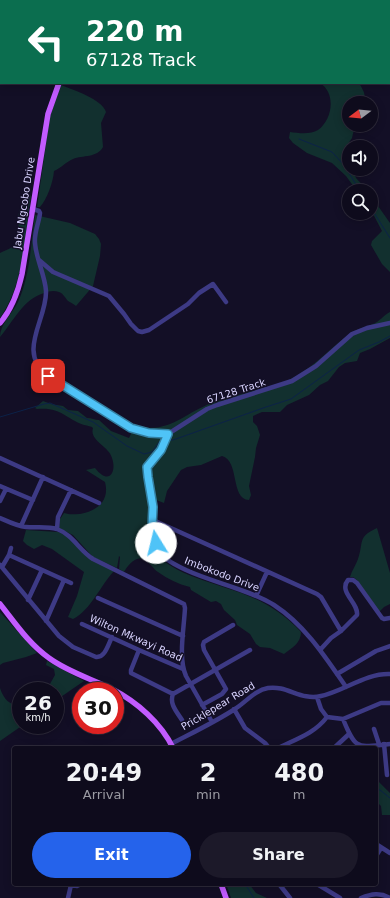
<!DOCTYPE html>
<style>
body{margin:0;font-family:"DejaVu Sans",sans-serif;background:#1c1929;color:#f1f3f6;height:100vh;display:flex;flex-direction:column;font-size:15px;white-space:nowrap}
*{box-sizing:border-box;margin:0}
p{font-size:13px;color:#9b9ba3}
.icon{flex:none;width:22px;height:22px;fill:none;stroke:currentColor;stroke-width:2;stroke-linecap:round;stroke-linejoin:round}
.map{position:relative;flex:1;overflow:hidden}
.panel{position:absolute;left:12px;top:746px;width:366px;height:140px;display:flex;flex-direction:column;background:#0e0b1c;border-radius:4px;box-shadow:0 2px 10px #0003,0 0 0 1px #2e2b3b}
.panel>*{flex:none}
.banner{position:absolute;left:0px;top:0px;width:390px;height:84px;box-shadow:0 2px 10px #0003,0 0 0 1px #2e2b3b;background:#0b6e4f;color:#fff;overflow:hidden}
.needle{width:26px;rotate:254deg}
.controls{position:absolute;left:342px;top:96px;display:grid;gap:8px}
.controls a{display:grid;place-items:center;width:36px;height:36px;border-radius:50%;background:#0e0b1c;box-shadow:0 2px 10px #0003,0 0 0 1px #2e2b3b;font-size:20px}
.speed{position:absolute;left:12px;top:682px;display:flex;gap:8px;font-size:20px;font-weight:700;text-align:center}
.speed>*{display:grid;place-content:center;width:52px;height:52px;border-radius:50%;background:#0e0b1c;box-shadow:0 2px 10px #0003,0 0 0 1px #2e2b3b;line-height:1}
.speed small{font-size:10px;font-weight:400}
.speed .limit{border:6px solid #d22;background:#fff;color:#111}
.pin{position:absolute;display:grid;place-items:center;width:34px;height:34px;color:#fff;margin:-17px;border-radius:8px;box-shadow:0 2px 6px #0006}
.me{position:absolute;width:44px;margin:-22px;rotate:351deg;stroke-linejoin:round;filter:drop-shadow(0 0 3px #0008)}
.turn{display:flex;align-items:center;gap:14px;height:84px;padding:0 20px;font-size:18px}
.turn .icon{width:52px;height:52px;stroke-width:2.5}
.turn b{display:block;font-size:28px;line-height:34px}
.eta{display:flex;justify-content:space-evenly;align-items:center;height:68px;text-align:center}
.eta b{font-size:24px;font-weight:600;line-height:28px}
.cta{display:flex;gap:8px;margin-top:auto;padding:8px 20px}
.cta a{flex:1;height:46px;border-radius:24px;background:#2563eb;color:#fff;font-size:16px;font-weight:600;line-height:46px;text-align:center}
.cta a+a{background:#1c1929;color:#f1f3f6}
.map>svg:first-child{display:block}
.green{fill:#12302f}
.lines{fill:none;stroke-linecap:round;stroke-linejoin:round}
.stream{stroke:#0c2248;stroke-width:1}
.minor{stroke:#3d3a85;stroke-width:4.5}
.major{stroke:#c25bff;stroke-width:5.5}
.route-casing{stroke:#337fa1;stroke-width:10}
.route{stroke:#4fc3f7;stroke-width:7}
.labels{text-anchor:middle;dominant-baseline:central;stroke-width:3;stroke-linejoin:round;paint-order:stroke}
.street-label{font-size:10px;fill:#d9d4ff;stroke:#130f26}
</style>
<div class="map">
<svg width="390" height="898" viewBox="0 0 390 898">
<rect width="100%" height="100%" fill="#130f26"/>
<!-- green -->
<path class="green" d="M320,83H359C363,90 367,95 363,103H349V125H355L352,138L348,144L349,154L346,161L349,165V169H352L356,178L368,191H357L346,176L332,163L307,153L293,143L289,138L290,132C298,133 310,135 318,130C333,119 336,93 320,83Z
M61,85C73,90 102,99 106,112L101,123L103,147C97,158 83,155 73,159C66,162 61,168 54,171C53,183 47,199 40,207H37L50,116Z
M31,195C24,237 25,282 0,318V253C5,250 13,248 16,244C26,231 7,215 31,195Z
M371,196L390,223V272L382,264L371,245L372,241L382,231L371,210Z
M35,215L70,223L95,234L99,239L101,244L100,256L93,286L76,306C74,304 71,303 68,301C65,298 64,294 59,292C54,290 49,291 44,293C22,300 14,321 0,337C0,324 12,314 18,302C30,276 31,243 35,215Z
M390,312V338L370,349L360,353L357,361L345,363L339,367L328,381L320,385L309,395L287,405L280,412H262L253,416V422L257,426L260,435L256,448L255,457L249,486L251,495L249,500C230,499 240,461 222,456L201,465L187,467L181,470L167,491L164,503L151,498C152,517 147,534 156,552C168,574 223,585 246,595C267,603 285,615 301,632C301,643 292,648 284,654L270,648L260,647L256,644L250,634L237,625L235,620L224,610L221,604L216,601L211,602L191,590L190,587C178,584 168,579 158,572C153,569 149,561 144,559C136,555 127,566 124,572L119,569L120,557L119,556L117,568L93,557L73,535L59,528L60,519L64,513C70,515 74,514 80,514C97,511 110,501 105,482L86,470L95,468C109,486 117,472 112,458C109,446 89,441 93,428C91,426 88,426 84,425C64,418 62,407 37,409L35,408L43,401L51,404L63,406L68,410L78,411L87,418C92,418 95,420 99,420L111,431L129,438L131,434L129,431L135,426C170,434 182,414 212,403C236,395 260,389 284,382C309,372 326,352 348,335C355,329 364,328 373,324C379,322 384,315 390,312Z
M377,528L390,573V604L384,607L379,612L357,580L353,577H350C352,570 356,565 358,559C364,542 357,537 377,528Z
M26,530L58,532L66,535L80,550L114,571C100,586 91,610 73,619L68,617L77,596L84,572L52,549L42,545L34,549L27,545L23,541Z
M0,612L37,653L26,657L3,663L0,665Z
M47,661L84,681L55,701V691H46L55,675L54,669L46,665Z
M0,688C4,700 9,704 21,707V725H23L0,741Z
M376,782H379L390,793V815H382L381,806L376,801Z
M226,884H249L256,893L267,898H231Z"/>
<g class="lines">
<!-- stream -->
<path class="stream" d="M299,139L332,152L344,165L360,191
M371,208L390,238
M0,417L44,404L50,403L93,422L127,446L144,454L152,452L159,442L164,440
M167,440H173L266,407L291,399L359,350L379,342L390,336
M376,789L380,790L390,798
M245,884L254,898"/>
<!-- minor -->
<path class="minor" d="M33,209L39,211L40,213C39,223 34,232 35,243C36,259 45,275 46,291C47,320 16,352 48,376L123,424L131,428L149,433L168,434L207,409L217,405L292,381L316,366L352,334L367,328L390,323
M39,260L53,272L109,296L124,314L131,324L138,331L142,332L149,330L188,304L199,293L213,284L226,302
M168,434L161,450L147,467C146,481 152,493 153,506C154,519 152,530 156,543C158,549 162,556 168,560C173,564 180,567 186,570C214,583 248,589 274,605C305,625 326,658 346,687
M0,458L99,503
M0,486L33,500
M0,501L6,489
M0,518C9,522 17,526 26,527C36,528 47,526 57,529C73,535 79,550 93,559L184,604L185,608C184,629 178,658 186,676L212,722
M153,520L317,594L321,597L341,631
M21,526L43,477
M57,529L58,517L71,490
M9,555L11,548
M0,565L59,636L73,647L96,657C105,658 108,645 112,637
M2,567L9,555L71,583
M256,596L267,572
M98,598L183,636
M28,600L42,570
M46,621L64,580
M82,624L139,650L183,669
M139,650L131,670V673L173,694
M320,650L331,638L341,631L357,615C359,603 338,592 348,580H353L357,583L382,618L384,619L390,618
M337,674L376,651L390,646
M317,697L321,709L327,717L343,719L381,703H390
M202,705L222,694L226,689L204,650L203,645L204,642L233,625
M234,709L245,728L265,743L269,748
M343,719C356,751 357,747 390,744
M182,720C177,712 169,704 173,694L250,650
M374,729L379,744
M171,744C192,733 215,722 235,709C246,702 255,690 268,688C287,685 301,701 321,696C344,691 366,673 390,674
M384,744L387,775
M278,748C296,739 314,734 327,717
M334,748L349,734
M376,844L390,853
M376,856L381,848
M279,884L290,898
M317,884L340,898
M68,898L71,885L77,886L81,884
M361,898C371,894 380,892 390,898"/>
<!-- major -->
<path class="major" d="M139,1L140,0
M0,323C12,309 18,292 22,274L48,114L59,83
M0,604C15,623 29,644 49,658C68,672 92,679 112,689C137,702 161,723 173,748
M221,884L226,898"/>
</g>
<g class="lines">
<defs>
<path id="route" d="M48,376L131,428L149,433L168,434L161,450L147,467L148,477L153,507L152,527L156,543"/>
</defs>
<!-- route casing -->
<use href="#route" class="route-casing"/>
<!-- route -->
<use href="#route" class="route"/>
</g>
<g class="labels">
<!-- street labels -->
<g class="street-label">
<text transform="translate(24 203) rotate(-81)">Jabu Ngcobo Drive</text>
<text transform="translate(236 391) rotate(-18)">67128 Track</text>
<text transform="translate(222 574) rotate(21)">Imbokodo Drive</text>
<text transform="translate(136 638) rotate(24)">Wilton Mkwayi Road</text>
<text transform="translate(218 706) rotate(-31)">Pricklepear Road</text>
</g>
</g>
</svg>
<div class="controls">
<a><svg class="needle" viewBox="-14 -14 28 28"><path d="M0-13l5 13h-10z" fill="#e53935"/><path d="M0 13l5-13h-10z" fill="#9b9ba3"/></svg></a>
<a><svg class="icon" aria-label="sound" viewBox="0 0 24 24"><path d="M4 9h4l5-4v14l-5-4H4zM17 9q2 3 0 6"/></svg></a>
<a><svg class="icon" aria-label="search" viewBox="0 0 24 24"><circle cx="10" cy="10" r="6"/><path d="M15 15l6 6"/></svg></a>
</div>
<div class="speed"><div>26<small>km/h</small></div><div class="limit">30</div></div>
<div class="pin" style="left:48px;top:376px;background:#d93025"><svg class="icon" aria-label="arrive" viewBox="0 0 24 24"><path d="M6 21V4h12l-3 4 3 4H6"/></svg></div>
<svg class="me" style="left:156px;top:543px" viewBox="-20 -20 40 40"><circle r="19" fill="#fff"/><path d="M0-13L10 11 0 6-10 11z" fill="#4fc3f7"/></svg>
<div class="banner">
<div class="turn"><svg class="icon" aria-label="left" viewBox="0 0 24 24"><path d="M17 20v-9H6M10 6l-5 5 5 5"/></svg><div><b>220 m</b>67128 Track</div></div>
</div>
<section class="panel">
<div class="eta">
<div><b>20:49</b><p>Arrival</p></div>
<div><b>2</b><p>min</p></div>
<div><b>480</b><p>m</p></div>
</div>
<div class="cta"><a>Exit</a><a>Share</a></div>
</section>
</div>
